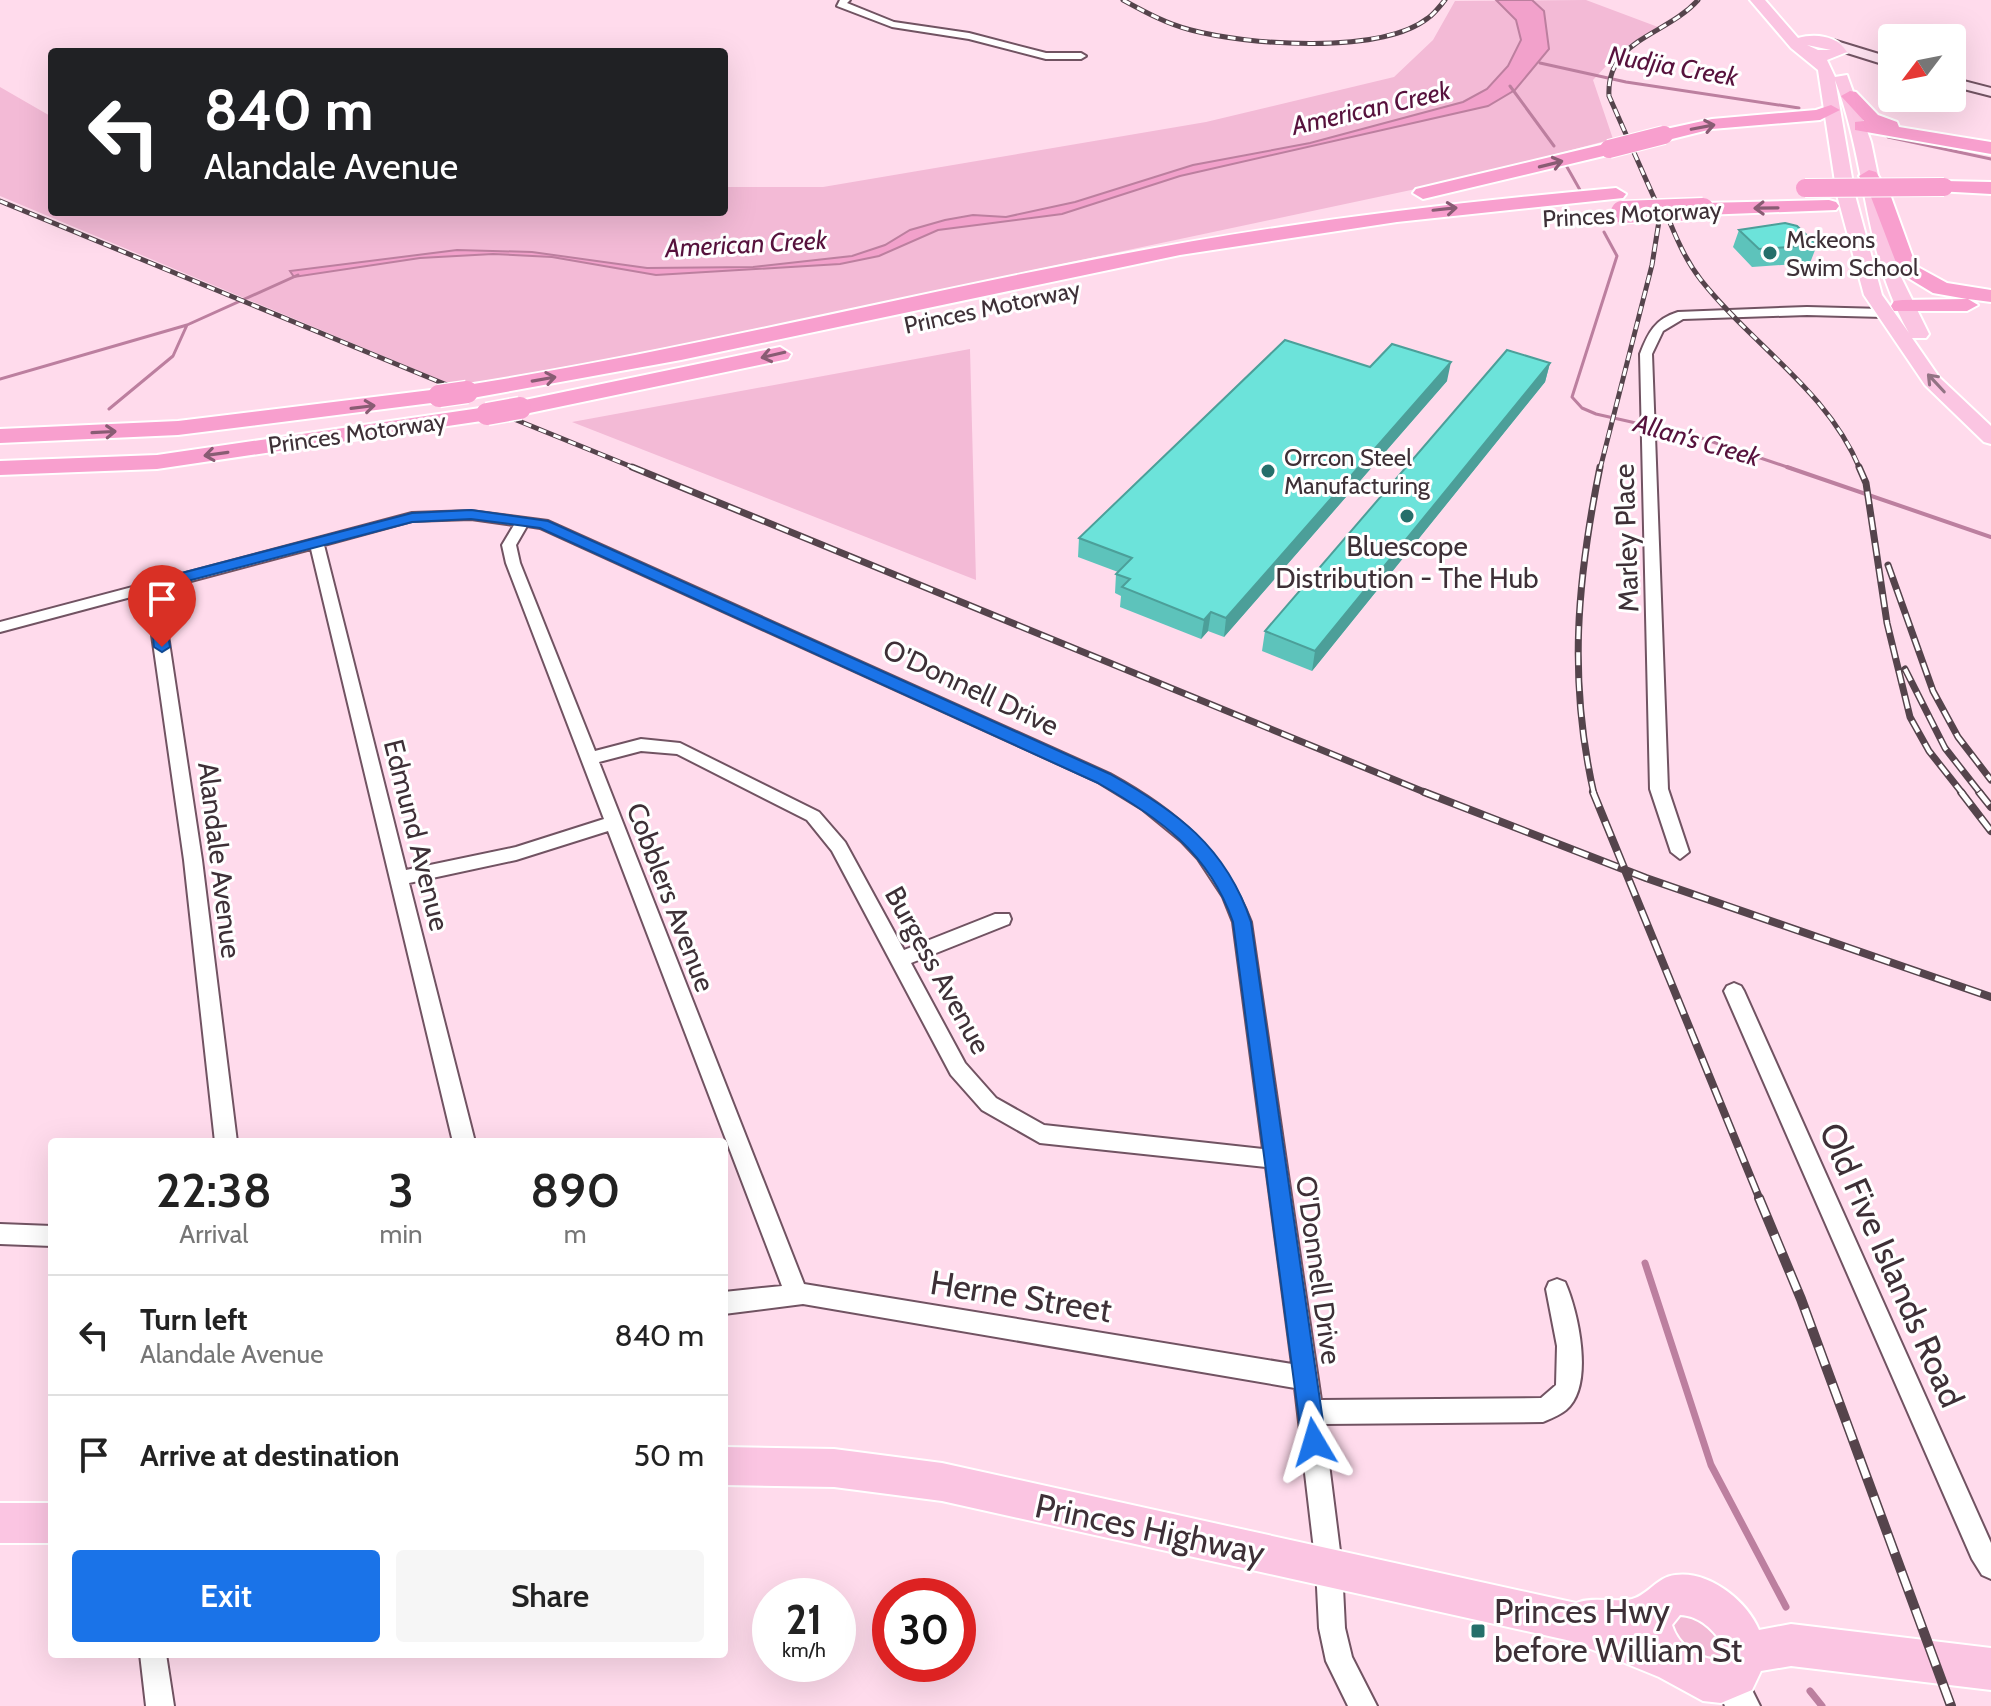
<!DOCTYPE html>
<style>
body{margin:0;font-family:Cabin,sans-serif;background:#f6f6f6;color:#222;height:100vh;display:flex;flex-direction:column;font-size:30px;white-space:nowrap}
*{box-sizing:border-box;margin:0}
p{font-size:26px;color:#767676}
.icon{flex:none;width:44px;height:44px;fill:none;stroke:currentColor;stroke-width:2;stroke-linecap:round;stroke-linejoin:round}
.map{position:relative;flex:1;overflow:hidden}
.sheet{position:absolute;left:48px;top:1138px;width:680px;height:520px;display:flex;flex-direction:column;background:#fff;border-radius:8px;box-shadow:0 8px 32px #0002}
.sheet>*{flex:none}
.top-card{position:absolute;left:48px;top:48px;width:680px;height:168px;border-radius:8px;box-shadow:0 8px 32px #0002;background:#202124;color:#fff;overflow:hidden}
.needle{width:52px;rotate:238deg}
.buttons{position:absolute;left:1878px;top:24px;display:grid;gap:16px}
.buttons a{display:grid;place-items:center;width:88px;height:88px;border-radius:8px;background:#fff;box-shadow:0 8px 32px #0002;font-size:40px}
.speed{position:absolute;left:752px;top:1578px;display:flex;gap:16px;font-size:40px;font-weight:700;text-align:center}
.speed>*{display:grid;place-content:center;width:104px;height:104px;border-radius:50%;background:#fff;box-shadow:0 8px 32px #0002;line-height:1}
.speed small{font-size:20px;font-weight:400}
.speed .limit{border:12px solid #d22;background:#fff;color:#111}
.pin{position:absolute;display:grid;place-items:center;width:68px;height:68px;color:#fff;margin:-82px -34px;border-radius:50% 50% 50% 0;rotate:-45deg;box-shadow:0 0 8px #0007}
.pin .icon{rotate:45deg}
.me{position:absolute;width:88px;margin:-44px;rotate:353deg;stroke-linejoin:round;filter:drop-shadow(0 0 6px #0008)}
.turn{display:flex;align-items:center;gap:28px;height:168px;padding:0 24px;font-size:36px}
.turn .icon{width:104px;height:104px;stroke-width:2.5}
.turn b{display:block;font-size:56px;line-height:68px}
.eta{display:flex;justify-content:space-evenly;align-items:center;height:136px;text-align:center}
.eta b{font-size:48px;font-weight:600;line-height:56px}
.primary-button{display:flex;gap:16px;margin-top:auto;padding:16px 24px}
.primary-button a{flex:1;height:92px;border-radius:8px;background:#1a73e8;color:#fff;font-size:32px;font-weight:600;line-height:92px;text-align:center}
.primary-button a+a{background:#f6f6f6;color:#222}
ul{padding:0;list-style:none}
li{display:flex;align-items:center;gap:24px;height:120px;padding:0 24px;border-top:2px solid #e0e0e0}
li div{flex:1}
li b{display:block;font-size:30px}
li em{font-style:normal}
.map>svg:first-child{display:block}
.green{fill:#f3bad6}
.water{fill:#f2a1cb;stroke:#bc7f9f;stroke-width:2}
.lines{fill:none;stroke-linecap:round;stroke-linejoin:round}
.stream-far2{stroke:#bc7f9f;stroke-width:3}
.stream-far1{stroke:#bc7f9f;stroke-width:4}
.stream{stroke:#bc7f9f;stroke-width:7}
.minor-casing{stroke:#715362;stroke-width:4}
.tertiary-casing{stroke:#715362;stroke-width:4}
.secondary-casing{stroke:#715362;stroke-width:4}
.primary-casing{stroke:#fff;stroke-width:4}
.motorway-casing{stroke:#fff;stroke-width:4}
.minor{fill:#fff;fill-rule:evenodd}
.tertiary{fill:#fff;fill-rule:evenodd}
.secondary{fill:#fde2f0;fill-rule:evenodd}
.primary{fill:#fbc5e2;fill-rule:evenodd}
.motorway{fill:#f89fce;fill-rule:evenodd}
.rail-far3-casing{stroke:#55444c;stroke-width:5}
.rail-far2-casing{stroke:#55444c;stroke-width:7}
.rail-far1-casing{stroke:#55444c;stroke-width:8}
.rail-casing{stroke:#55444c;stroke-width:10}
.rail-far3{stroke:#fff;stroke-width:3;stroke-dasharray:8;stroke-linecap:butt}
.rail-far2{stroke:#fff;stroke-width:4;stroke-dasharray:13;stroke-linecap:butt}
.rail-far1{stroke:#fff;stroke-width:5;stroke-dasharray:16;stroke-linecap:butt}
.rail{stroke:#fff;stroke-width:7;stroke-dasharray:20;stroke-linecap:butt}
.motorway-bridge-far1-casing{stroke:#fff;stroke-width:20;stroke-linecap:butt}
.motorway-bridge-casing{stroke:#fff;stroke-width:25;stroke-linecap:butt}
.motorway-bridge-far1{stroke:#f89fce;stroke-width:18}
.motorway-bridge{stroke:#f89fce;stroke-width:22}
.wall{fill:#5dc3bb}
.shaded-wall{fill:#4c9f99}
.building{fill:#6ce3da;stroke:#4c9f99;stroke-width:2}
.oneway{stroke:#885c73}
.oneway2{stroke:#937384}
.route{fill:#1a73e8;stroke:#114b97;stroke-width:2}
.poi-dot{fill:#256f6a;stroke:#fff;stroke-width:3}
.labels{text-anchor:middle;dominant-baseline:central;stroke-width:6;stroke-linejoin:round;paint-order:stroke}
.far-street-label{font-size:24px;fill:#3e3037;stroke:#fff}
.far-poi-label{font-size:24px;fill:#3e3037;stroke:#fff;text-anchor:start}
.far-water-label{font-size:26px;font-style:italic;fill:#57123d;stroke:#fff}
.street-label{font-size:28px;fill:#3e3037;stroke:#fff}
.poi-label{font-size:28px;fill:#3e3037;stroke:#fff}
.near-street-label{font-size:34px;fill:#3e3037;stroke:#fff}
.near-poi-label{font-size:34px;fill:#3e3037;stroke:#fff;text-anchor:start}
</style>
<div class="map">
<svg width="1991" height="1706" viewBox="0 0 1991 1706">
<rect width="100%" height="100%" fill="#ffdbec"/>
<!-- green -->
<path class="green" d="M1586,0L1658,27L1622,49L1593,80L1613,139L1458,180L596,363L455,386L0,196V87L52,117V212H724V187H823L1206,122L1394,77L1433,40L1455,1Z
M970,349L976,580L572,422Z
M1699,1612L1724,1642C1724,1661 1716,1664 1698,1666L1669,1629L1675,1615Z"/>
<!-- water -->
<path class="water" d="M1496,0H1532L1544,11L1549,49L1515,90L1488,106L1180,176L1062,214L938,230L879,256L840,264L656,275L552,257L493,254L420,258L294,277L290,271L457,250L532,252L647,268L753,267L852,256L885,245L910,230L945,220L973,215L1006,217L1075,202L1193,165L1310,143L1463,102L1487,89L1508,66L1521,40L1516,20Z"/>
<g class="lines">
<!-- stream-far2 -->
<path class="stream-far2" d="M1540,63L1626,82L1799,108
M1510,86L1554,146
M1888,137L1991,159
M1567,167L1580,190
M1604,232L1617,256L1572,397L1582,408L1596,414L1698,437L1793,469
M0,379L187,325
M109,409L173,356L187,325L298,275"/>
<!-- stream-far1 -->
<path class="stream-far1" d="M1787,467L1991,537"/>
<!-- stream -->
<path class="stream" d="M1645,1263L1711,1465L1786,1607
M1810,1691L1822,1706"/>
<defs>
<path id="minor" d="M840,0H850L847,3L894,22L969,33L1046,53H1081L1086,56L1081,59H1046L969,39L892,27L837,6Z
M1807,307L1883,309L1889,313L1883,317L1807,315L1683,319L1663,331L1652,354L1668,789L1689,852L1680,859L1671,852L1650,789L1640,354C1648,333 1655,319 1678,312Z
M471,511L548,521L1110,774C1177,811 1222,849 1251,922L1321,1400L1541,1398L1556,1385L1557,1346L1546,1289L1549,1282L1557,1279L1565,1282C1578,1311 1595,1386 1566,1410C1560,1415 1550,1419 1543,1422L1324,1424L1342,1567L1345,1628L1352,1657L1377,1706H1348L1326,1661L1319,1628L1316,1567L1295,1388L803,1304L724,1314V1292L782,1286L608,831L516,860L409,883L475,1142H453L311,549L161,589L202,860L237,1142H215L184,860L146,593L0,632V622L412,513ZM471,519L514,525L502,545L506,563L604,819L516,847L406,870L324,545L412,521ZM527,526L540,528L1098,782L1142,809L1181,841L1198,859L1223,897L1233,922L1263,1149L1044,1125L996,1098L965,1063L911,963L1009,924L1011,919L1009,914H995L904,950L845,842L819,812L680,743L641,739L595,751L520,563L516,545ZM641,751L677,754L807,820L832,851L951,1075L982,1110L1040,1143L1266,1167L1292,1364L804,1284L599,762Z
M1734,983L1741,986L1744,991L1991,1543V1579L1982,1575L1972,1559L1724,991L1727,986Z
M0,1224L52,1226V1246L0,1244Z
M140,1654H166L174,1706H146Z"/>
<path id="tertiary" d="M1730,1666L1742,1670L1760,1706H1725L1714,1682L1718,1670Z"/>
<path id="secondary" d="M1833,40L1892,58V67L1828,47L1826,44Z
M1952,78L1991,88V96L1952,86Z"/>
<path id="primary" d="M1750,0H1765L1798,38C1816,33 1837,36 1847,52L1827,60L1835,77L1847,75L1871,142L1898,271L1929,334L1926,338H1912L1939,377L1991,426V444L1984,442L1925,385L1864,295L1837,195L1818,70L1791,48ZM1807,45L1831,50H1818ZM1835,80C1868,166 1862,250 1909,333L1882,295L1855,195Z
M724,1447L834,1449L942,1463L1576,1603C1594,1596 1614,1603 1632,1599C1648,1595 1657,1577 1675,1575C1709,1570 1747,1601 1759,1630L1791,1624L1991,1648V1690L1791,1666L1761,1671L1752,1690L1721,1703L1703,1701L1659,1677L1571,1641L942,1501L834,1487L724,1485ZM1680,1615C1700,1616 1714,1630 1724,1646L1722,1660C1700,1660 1679,1647 1672,1625Z
M0,1503H52V1543H0Z"/>
<path id="motorway" d="M1850,91L1856,92L1878,115L1897,122L1899,127L1991,142V154L1855,130V122L1864,121L1841,96Z
M1831,105L1840,110L1820,120L1712,129L1664,141L1655,135L1657,131L1712,119L1816,110Z
M1609,143L1616,145V153L1423,199L1413,193L1416,189Z
M1869,170L1876,172L1891,197L1916,266L1947,283L1991,290V302L1968,299L1978,305L1967,311H1894L1891,306L1894,301L1902,300L1967,299L1933,293L1900,273L1871,197L1859,176Z
M1944,181L1991,182V194L1937,191L1934,187Z
M1616,188L1626,194L1623,198L1397,222L1180,255L681,360L467,399L455,392L467,385C682,351 893,298 1107,257C1275,224 1445,203 1616,188Z
M1829,200L1836,202L1839,206L1836,210L1703,215L1693,209L1703,203Z
M780,347L791,354L788,359L520,415L508,408L520,401Z
M439,389L451,396L447,401L178,435L0,443V429L178,421Z
M487,407L495,409L499,414L495,419L157,469L0,475V461L157,455Z"/>
</defs>
<!-- minor casing -->
<use href="#minor" class="minor-casing"/>
<!-- tertiary casing -->
<use href="#tertiary" class="tertiary-casing"/>
<!-- secondary casing -->
<use href="#secondary" class="secondary-casing"/>
<!-- primary casing -->
<use href="#primary" class="primary-casing"/>
<!-- motorway casing -->
<use href="#motorway" class="motorway-casing"/>
<!-- minor -->
<use href="#minor" class="minor"/>
<!-- tertiary -->
<use href="#tertiary" class="tertiary"/>
<!-- secondary -->
<use href="#secondary" class="secondary"/>
<!-- primary -->
<use href="#primary" class="primary"/>
<!-- motorway -->
<use href="#motorway" class="motorway"/>
<defs>
<path id="rail-far3" d="M1123,0C1145,12 1167,24 1191,30C1247,45 1381,55 1428,18C1434,14 1440,6 1445,0
M0,201L447,385
M1662,203C1673,230 1683,257 1701,280C1753,346 1827,390 1860,469
M509,417L637,469
M1600,469L1652,265L1659,221L1655,200L1609,96C1606,39 1666,36 1698,0"/>
<path id="rail-far2" d="M632,467L1429,794
M1859,467L1866,483L1887,623L1910,717L1929,751L1963,794
M1888,565L1933,691L1958,737L1991,780
M1905,669L1945,748L1981,794
M1594,794C1568,680 1577,581 1600,467"/>
<path id="rail-far1" d="M1424,792L1646,878L1991,997
M1593,792L1760,1200
M1961,792L1991,831
M1979,792L1991,807"/>
<path id="rail" d="M1759,1198L1801,1299L1951,1706"/>
</defs>
<!-- rail-far3 casing -->
<use href="#rail-far3" class="rail-far3-casing"/>
<!-- rail-far2 casing -->
<use href="#rail-far2" class="rail-far2-casing"/>
<!-- rail-far1 casing -->
<use href="#rail-far1" class="rail-far1-casing"/>
<!-- rail casing -->
<use href="#rail" class="rail-casing"/>
<!-- rail-far3 -->
<use href="#rail-far3" class="rail-far3"/>
<!-- rail-far2 -->
<use href="#rail-far2" class="rail-far2"/>
<!-- rail-far1 -->
<use href="#rail-far1" class="rail-far1"/>
<!-- rail -->
<use href="#rail" class="rail"/>
<defs>
<path id="motorway-bridge-far1" d="M1609,149L1664,135
M1805,188L1944,187
M1697,209H1703"/>
<path id="motorway-bridge" d="M1622,212L1703,209
M439,396L467,392
M487,414L520,408"/>
</defs>
<!-- motorway-bridge-far1 casing -->
<use href="#motorway-bridge-far1" class="motorway-bridge-far1-casing"/>
<!-- motorway-bridge casing -->
<use href="#motorway-bridge" class="motorway-bridge-casing"/>
<!-- motorway-bridge-far1 -->
<use href="#motorway-bridge-far1" class="motorway-bridge-far1"/>
<!-- motorway-bridge -->
<use href="#motorway-bridge" class="motorway-bridge"/>
</g>
<!-- wall -->
<path class="wall" d="M1739,230L1817,245L1810,263L1752,267L1733,247Z
M1550,363L1545,382L1312,671L1262,651L1265,631Z
M1370,367L1447,381L1224,637L1208,631L1201,639L1120,607L1121,596L1115,593L1116,574L1118,572L1078,557L1079,538Z"/>
<!-- shaded-wall -->
<path class="shaded-wall" d="M1451,362L1447,381L1224,637L1226,618Z
M1550,363L1545,382L1312,671L1315,651Z
M1211,612L1208,631L1201,639L1204,620Z"/>
<!-- building -->
<path class="building" d="M1785,223L1797,226L1817,245L1759,249L1739,230Z
M1285,340L1370,367L1392,344L1451,362L1226,618L1211,612L1204,620L1122,587L1130,579L1116,574L1132,558L1079,538Z
M1507,350L1550,363L1315,651L1265,631Z"/>
<!-- one-way arrows -->
<defs><path id="oneway-shaft" d="M-6 0H5M1.5-3L5.5 0L1.5 3" fill="none" stroke-width="1.6" stroke-linecap="round" stroke-linejoin="round" transform="scale(2)"/></defs>
<g class="oneway">
<use href="#oneway-shaft" transform="translate(1703 127) rotate(-11)"/>
<use href="#oneway-shaft" transform="translate(1551 164) rotate(-14)"/>
<use href="#oneway-shaft" transform="translate(1766 208) rotate(179)"/>
<use href="#oneway-shaft" transform="translate(1445 209) rotate(-6)"/>
<use href="#oneway-shaft" transform="translate(773 355) rotate(167)"/>
<use href="#oneway-shaft" transform="translate(544 379) rotate(-10)"/>
<use href="#oneway-shaft" transform="translate(363 407) rotate(-7)"/>
<use href="#oneway-shaft" transform="translate(104 432) rotate(-3)"/>
<use href="#oneway-shaft" transform="translate(216 454) rotate(172)"/>
</g>
<use class="oneway2" href="#oneway-shaft" transform="translate(1936 383) rotate(-133)"/>
<!-- route -->
<path class="route" d="M471,510L548,521L1110,774C1176,811 1226,846 1251,922L1326,1442L1323,1451L1314,1455L1305,1451L1302,1442L1233,922C1209,852 1158,817 1098,783L540,528L471,519L412,522L161,588L170,647L162,652L154,647L147,582L412,513Z"/>
<!-- markers -->
<g class="poi-dot">
<circle cx="1770" cy="253" r="8"/>
<circle cx="1268" cy="471" r="8"/>
<circle cx="1407" cy="516" r="8"/>
<rect x="1470" y="1623" width="16" height="16" rx="4"/>
</g>
<g class="labels">
<!-- far-street labels -->
<g class="far-street-label">
<text transform="translate(1632 214) rotate(-3)">Princes Motorway</text>
<text transform="translate(992 307) rotate(-12)">Princes Motorway</text>
<text transform="translate(357 433) rotate(-8)">Princes Motorway</text>
</g>
<!-- far-poi labels -->
<g class="far-poi-label">
<text x="1786" y="239">Mckeons<tspan x="1786" dy="28">Swim School</tspan></text>
<text x="1284" y="457">Orrcon Steel<tspan x="1284" dy="28">Manufacturing</tspan></text>
</g>
<!-- far-water labels -->
<g class="far-water-label">
<text transform="translate(1673 66) rotate(10)">Nudjia Creek</text>
<text transform="translate(1371 108) rotate(-13)">American Creek</text>
<text transform="translate(746 244) rotate(-3)">American Creek</text>
<text transform="translate(1697 440) rotate(16)">Allan's Creek</text>
</g>
<!-- street labels -->
<g class="street-label">
<text transform="translate(1626 538) rotate(-92)">Marley Place</text>
<text transform="translate(971 687) rotate(25)">O'Donnell Drive</text>
<text transform="translate(417 835) rotate(76)">Edmund Avenue</text>
<text transform="translate(220 860) rotate(83)">Alandale Avenue</text>
<text transform="translate(671 897) rotate(69)">Cobblers Avenue</text>
<text transform="translate(938 970) rotate(61)">Burgess Avenue</text>
<text transform="translate(1319 1270) rotate(82)">O'Donnell Drive</text>
</g>
<!-- poi labels -->
<g class="poi-label">
<text x="1407" y="546">Bluescope<tspan x="1407" dy="32">Distribution - The Hub</tspan></text>
</g>
<!-- near-street labels -->
<g class="near-street-label">
<text transform="translate(1892 1265) rotate(66)">Old Five Islands Road</text>
<text transform="translate(1021 1296) rotate(9)">Herne Street</text>
<text transform="translate(1150 1529) rotate(12)">Princes Highway</text>
</g>
<!-- near-poi labels -->
<g class="near-poi-label">
<text x="1494" y="1611">Princes Hwy<tspan x="1494" dy="39">before William St</tspan></text>
</g>
</g>
</svg>
<div class="buttons">
<a><svg class="needle" viewBox="-14 -14 28 28"><path d="M0-13l5 13h-10z" fill="#e53935"/><path d="M0 13l5-13h-10z" fill="#767676"/></svg></a>
</div>
<div class="speed"><div>21<small>km/h</small></div><div class="limit">30</div></div>
<div class="pin" style="left:162px;top:647px;background:#d93025"><svg class="icon" aria-label="arrive" viewBox="0 0 24 24"><path d="M6 21V4h12l-3 4 3 4H6"/></svg></div>
<svg class="me" style="left:1314px;top:1442px" viewBox="-20 -20 40 40"><path d="M0-17L14 15 0 8-14 15z" fill="#1a73e8" stroke="#fff" stroke-width="4"/></svg>
<div class="top-card">
<div class="turn"><svg class="icon" aria-label="left" viewBox="0 0 24 24"><path d="M17 20v-9H6M10 6l-5 5 5 5"/></svg><div><b>840 m</b>Alandale Avenue</div></div>
</div>
<section class="sheet">
<div class="eta">
<div><b>22:38</b><p>Arrival</p></div>
<div><b>3</b><p>min</p></div>
<div><b>890</b><p>m</p></div>
</div>
<ul>
<li><svg class="icon" aria-label="left" viewBox="0 0 24 24"><path d="M17 20v-9H6M10 6l-5 5 5 5"/></svg><div><b>Turn left</b><p>Alandale Avenue</p></div><em>840 m</em></li>
<li><svg class="icon" aria-label="arrive" viewBox="0 0 24 24"><path d="M6 21V4h12l-3 4 3 4H6"/></svg><div><b>Arrive at destination</b></div><em>50 m</em></li>
</ul>
<div class="primary-button"><a>Exit</a><a>Share</a></div>
</section>
</div>
